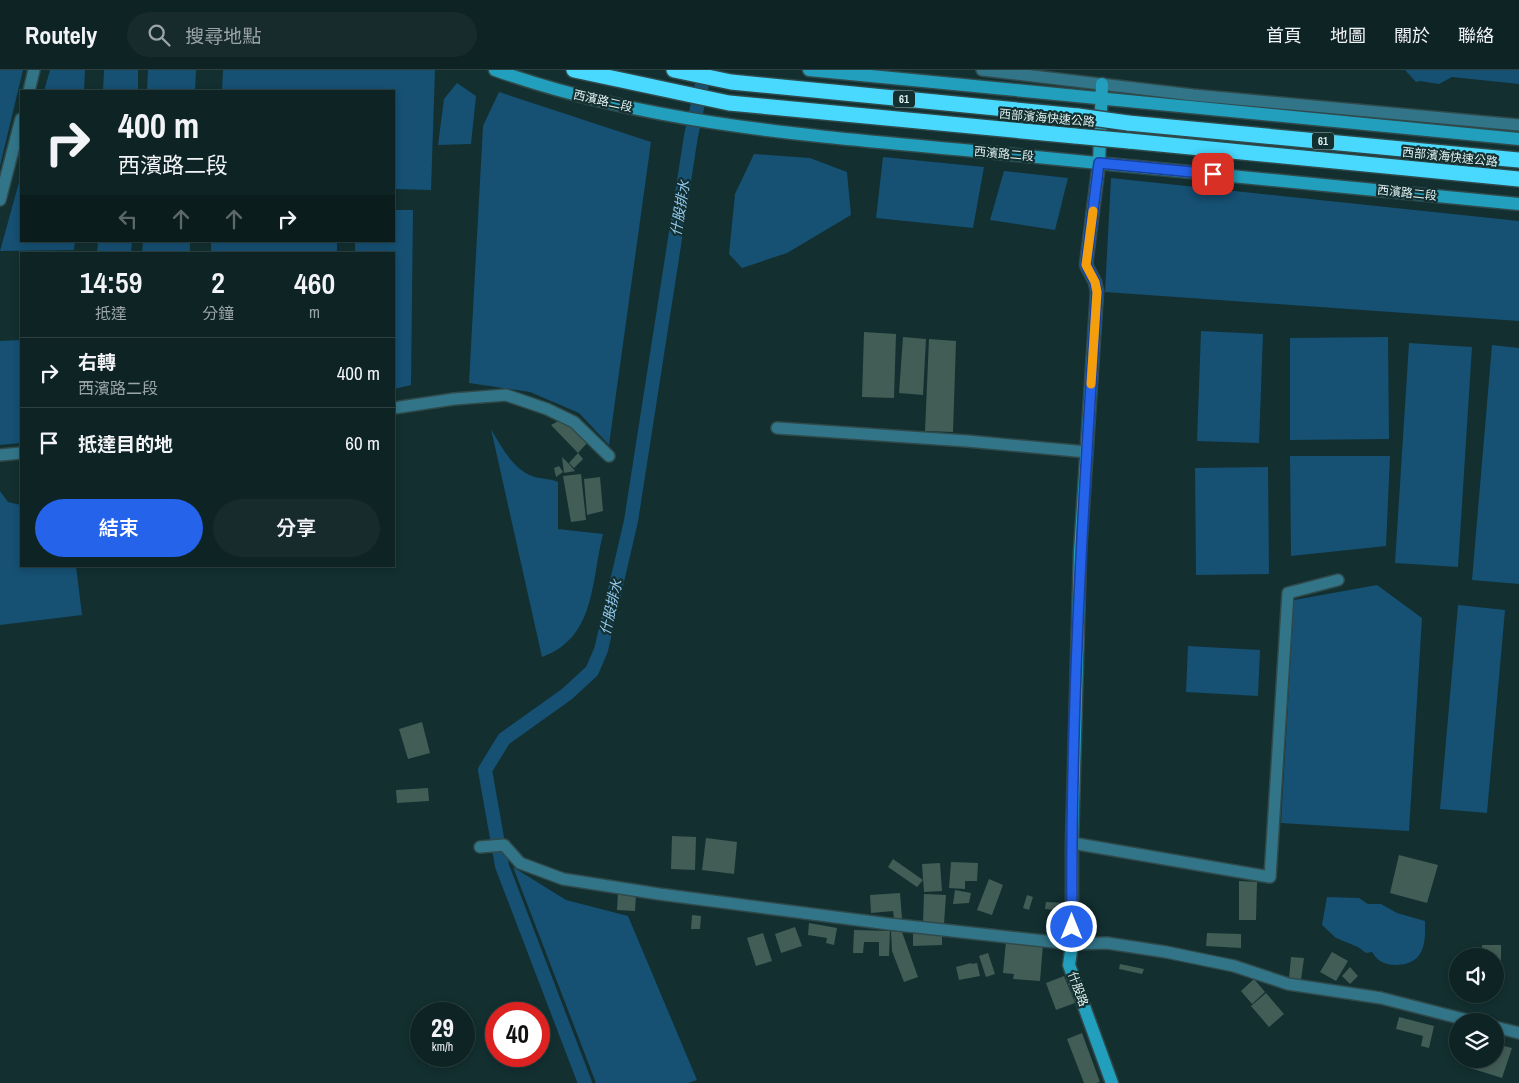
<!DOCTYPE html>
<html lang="zh-TW">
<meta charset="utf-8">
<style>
body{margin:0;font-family:"Archivo Narrow","Noto Sans TC",sans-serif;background:#172b2c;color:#f1f3f6;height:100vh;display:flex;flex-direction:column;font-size:19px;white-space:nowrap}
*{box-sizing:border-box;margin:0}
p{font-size:16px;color:#9ba4a6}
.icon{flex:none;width:28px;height:28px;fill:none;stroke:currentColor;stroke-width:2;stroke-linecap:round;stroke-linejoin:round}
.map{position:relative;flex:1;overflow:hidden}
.sheet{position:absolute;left:20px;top:182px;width:375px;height:315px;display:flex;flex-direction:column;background:#0e2324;border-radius:0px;box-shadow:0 2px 8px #0003,0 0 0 1px #2e4041}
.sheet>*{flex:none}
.banner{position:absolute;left:20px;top:20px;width:375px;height:152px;border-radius:0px;box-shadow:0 2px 8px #0003,0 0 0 1px #2e4041;background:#0e2324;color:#f1f3f6;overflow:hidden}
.fabs{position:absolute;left:1449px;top:878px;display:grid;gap:10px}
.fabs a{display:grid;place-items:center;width:55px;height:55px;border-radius:50%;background:#0e2324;box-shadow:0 2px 8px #0003,0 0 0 1px #2e4041;font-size:25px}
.speed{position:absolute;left:410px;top:932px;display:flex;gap:10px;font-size:25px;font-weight:700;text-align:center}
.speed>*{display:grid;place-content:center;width:65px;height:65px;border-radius:50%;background:#0e2324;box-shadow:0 2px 8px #0003,0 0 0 1px #2e4041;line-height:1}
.speed small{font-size:12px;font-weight:400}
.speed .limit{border:8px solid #d22;background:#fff;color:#111}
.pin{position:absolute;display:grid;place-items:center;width:42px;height:42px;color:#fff;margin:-21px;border-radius:10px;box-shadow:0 2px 8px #0006}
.me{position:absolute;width:55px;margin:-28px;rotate:0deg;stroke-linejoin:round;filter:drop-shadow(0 0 4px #0008)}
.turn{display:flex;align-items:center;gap:18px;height:105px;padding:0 15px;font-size:22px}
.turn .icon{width:65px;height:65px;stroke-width:2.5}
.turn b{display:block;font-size:35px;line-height:42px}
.lanes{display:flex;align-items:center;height:48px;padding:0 15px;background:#0003;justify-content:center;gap:25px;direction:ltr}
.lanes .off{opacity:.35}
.eta{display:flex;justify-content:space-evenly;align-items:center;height:85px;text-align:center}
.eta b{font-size:30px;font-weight:600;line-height:35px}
.cta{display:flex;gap:10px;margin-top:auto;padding:10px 15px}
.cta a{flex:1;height:58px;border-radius:30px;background:#2563eb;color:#fff;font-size:20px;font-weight:600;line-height:58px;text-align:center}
.cta a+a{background:#172b2c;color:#f1f3f6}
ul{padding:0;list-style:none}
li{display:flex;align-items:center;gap:15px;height:70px;padding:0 15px;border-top:1px solid #2e4041}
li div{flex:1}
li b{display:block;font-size:19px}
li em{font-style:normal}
header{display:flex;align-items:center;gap:30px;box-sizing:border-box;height:70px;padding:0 25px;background:#0e2324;border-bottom:1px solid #2e4041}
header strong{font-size:24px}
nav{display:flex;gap:28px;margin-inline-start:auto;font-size:18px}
.search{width:350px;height:45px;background:#172b2c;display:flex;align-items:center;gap:12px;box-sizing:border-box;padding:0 18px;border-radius:28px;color:#9ba4a6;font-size:19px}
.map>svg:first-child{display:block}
.water{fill:#165073}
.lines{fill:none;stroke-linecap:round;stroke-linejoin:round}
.canal{stroke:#165073;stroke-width:14}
.building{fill:#425d56}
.street-casing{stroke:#304a4b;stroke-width:14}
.secondary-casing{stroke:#304a4b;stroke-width:15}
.highway-casing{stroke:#304a4b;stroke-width:18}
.street{stroke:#327588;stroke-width:11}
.secondary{stroke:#229fbd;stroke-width:12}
.highway{stroke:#49d9ff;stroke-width:15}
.highway-bridge-casing{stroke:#304a4b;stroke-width:18;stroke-linecap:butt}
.highway-bridge{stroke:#49d9ff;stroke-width:15}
.route-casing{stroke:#184099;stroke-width:12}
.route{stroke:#2563eb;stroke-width:9}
.slow{stroke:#f59e0b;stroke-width:9}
.labels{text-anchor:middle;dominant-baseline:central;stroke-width:4.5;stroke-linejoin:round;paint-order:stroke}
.shield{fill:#132f30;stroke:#a3b7b8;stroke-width:1}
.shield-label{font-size:11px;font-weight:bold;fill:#e1f1f2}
.street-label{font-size:12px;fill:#e1f1f2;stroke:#132f30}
.water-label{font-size:14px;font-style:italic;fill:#94cbf2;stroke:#132f30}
</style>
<header>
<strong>Routely</strong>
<div class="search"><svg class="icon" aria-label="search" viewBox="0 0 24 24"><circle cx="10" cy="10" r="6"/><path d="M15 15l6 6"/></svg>搜尋地點</div>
<nav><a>首頁</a><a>地圖</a><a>關於</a><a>聯絡</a></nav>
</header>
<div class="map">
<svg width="1519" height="1013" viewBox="0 0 1519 1013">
<rect width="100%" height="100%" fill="#132f30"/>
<!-- water -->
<path class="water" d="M0,0H23L0,96Z
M50,0H85L84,21H44Z
M104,0H138V21H103Z
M148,0H196L195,21H147Z
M223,0H435L431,120L394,119V21H222Z
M1405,0H1519V14L1452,7L1439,14L1420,11L1416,12Z
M457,13L476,26L471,74L438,75L444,29Z
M499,22L651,72L609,375L579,343L530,322L469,313L483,56Z
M754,84L810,88L847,102L851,145L787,183L742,198L729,184L735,124Z
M883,87L984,97L973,158L876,148Z
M1004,101L1068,108L1055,160L990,150Z
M21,105V171H75L74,180L0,181Z
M1111,108L1519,151V251L1105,222Z
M394,140H413L411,315L394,319V184H355V171H394Z
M98,171H132L131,184H97Z
M143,171H190V184H142Z
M211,171H337V184H211Z
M1201,261L1263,264L1259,373L1197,371Z
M1388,267L1389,369L1290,370V268Z
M21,270V373L0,375V271Z
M1409,273L1472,277L1458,497L1395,493Z
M1492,275L1519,278V514L1472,510Z
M491,359C500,375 513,399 532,406C540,409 549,408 558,412V459L603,464C591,511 596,568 542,587Z
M1290,386H1390L1386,476L1291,486Z
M1268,397L1269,504L1196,505L1195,398Z
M0,421L8,432L21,435V496H76L82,545L0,555Z
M1377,515L1422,548L1409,761L1281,753L1294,530Z
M1458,535L1505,540L1487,743L1440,739Z
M1188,576L1260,580L1258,626L1186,622Z
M513,797L566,830L628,846L697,1010L688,1013H596Z
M1327,827L1359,828L1368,834H1381L1397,843L1425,851C1425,861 1426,872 1421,882C1415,896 1392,898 1380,891C1377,889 1374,885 1372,882L1366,883L1358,877L1336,868L1322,855Z"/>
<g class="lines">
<!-- canal -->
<path class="canal" d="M585,1013L502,796L485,700L504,669L567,624L592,601L601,580L631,451L691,66L705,0"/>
</g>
<!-- building -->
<path class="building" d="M864,262L896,264L894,328L862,327Z
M903,267L926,269L923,325L899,323Z
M929,269L956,271L953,362L925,361Z
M562,349L588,372L578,383L551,355Z
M578,383L583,389L574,398L569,393Z
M562,387L569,394L575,401L564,403Z
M559,396L563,402L556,407L554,398Z
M581,404L586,450L571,452L563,406Z
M600,407L603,441L587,445L584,409Z
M422,652L430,683L408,689L399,659Z
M428,718L429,731L397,733L396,720Z
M672,766L696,767L695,800L671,799Z
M706,768L737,772L734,804L702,800Z
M1399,785L1438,795L1427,833L1390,823Z
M893,789L923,810L917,817L888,797Z
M951,792L978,793L977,811H965V819L949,818Z
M940,793L942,821L924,822L922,794Z
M989,809L1003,815L992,845L977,840Z
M1239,811L1257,812L1256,850H1239Z
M955,820L971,823L969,833L953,834Z
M618,822L636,824L635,841L617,840Z
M900,823L902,848H894L893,841L871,843L870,825Z
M924,824L946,825L944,854L923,853Z
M1027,825L1033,827L1029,840L1023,838Z
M1046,832L1065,833L1064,841L1045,839Z
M692,845L701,846L700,859H691Z
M809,853L837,858L834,875L826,873L827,868L808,865Z
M795,857L802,876L781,883L775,864Z
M854,860L890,861L889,886H879V872H864L863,883H853Z
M891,861L902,862L918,907L904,912L892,881Z
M1053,861H1070V866H1054Z
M763,863L772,891L756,896L747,868Z
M942,863V875L913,876V864Z
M1207,863L1241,864V878L1206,876Z
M1006,871L1043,875L1040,911L1013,909L1014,904L1003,903Z
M1482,875H1501V901H1495V886H1482Z
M1332,882L1348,891L1336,911L1320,902Z
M988,883L995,904L986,907L979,886Z
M1291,887L1304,888L1301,910L1289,909Z
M971,893L972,894L977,893L980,906L959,910L956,897Z
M1120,894L1144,899L1142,904L1119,899Z
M1350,897L1358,906L1350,914L1342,906Z
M1064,906L1075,933L1056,940L1046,913Z
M1254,909L1265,922L1252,934L1241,921Z
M1266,923L1284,944L1269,957L1251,936Z
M1399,947L1434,956L1429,978L1421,976L1423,966L1396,959Z
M1453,958L1458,959V975L1450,973Z
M1082,963L1100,1012L1096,1013H1084L1067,969Z
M1495,974L1512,978L1502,1008L1470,998L1473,989H1495Z"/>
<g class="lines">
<defs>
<path id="street" d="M982,0L1193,25L1519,55
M29,21L34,0
M0,130L21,49
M394,338L454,329L506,325L547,339L574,352L609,386
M777,358L967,371L1087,382
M0,385L21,383
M1072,773L1270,807L1288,523L1338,510
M480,777L504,775L520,793L563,809L659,824L889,854L1072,874L1107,873L1166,882L1234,896L1288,914L1381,928L1471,951
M1495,957L1519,963"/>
<path id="secondary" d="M495,0C655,57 829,67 996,83C1171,99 1345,117 1519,134
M809,0L1519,69
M1102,14L1099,93L1086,195L1095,212L1097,222L1080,482L1072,773V874L1069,895L1112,1013"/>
<path id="highway" d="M574,0L729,33L1075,66
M674,0L731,12L1078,46
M1128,53L1519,90
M1129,71L1519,109"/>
</defs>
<!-- street casing -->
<use href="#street" class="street-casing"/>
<!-- secondary casing -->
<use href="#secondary" class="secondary-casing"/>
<!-- highway casing -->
<use href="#highway" class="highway-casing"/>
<!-- street -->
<use href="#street" class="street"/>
<!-- secondary -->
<use href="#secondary" class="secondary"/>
<!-- highway -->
<use href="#highway" class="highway"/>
<defs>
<path id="highway-bridge" d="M1078,46L1128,53
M1075,66L1129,71"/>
</defs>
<!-- highway-bridge casing -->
<use href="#highway-bridge" class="highway-bridge-casing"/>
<!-- highway-bridge -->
<use href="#highway-bridge" class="highway-bridge"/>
</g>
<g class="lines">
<defs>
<path id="route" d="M1072,857C1070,645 1083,433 1097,222L1095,212L1086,195L1099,93L1213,104"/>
</defs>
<!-- route casing -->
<use href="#route" class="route-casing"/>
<!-- route -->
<use href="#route" class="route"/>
<!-- slow -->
<path class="slow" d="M1091,314L1097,222L1095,212L1086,195L1093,141"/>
</g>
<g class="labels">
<!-- shield labels -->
<g class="shield">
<rect x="893" y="20.5" width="22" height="17" rx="4"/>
<rect x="1312" y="62.5" width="22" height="17" rx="4"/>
</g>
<g class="shield-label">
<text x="904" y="29">61</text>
<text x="1323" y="71">61</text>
</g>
<!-- street labels -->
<g class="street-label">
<text transform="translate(603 31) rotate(13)">西濱路二段</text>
<text transform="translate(1047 48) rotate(5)">西部濱海快速公路</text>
<text transform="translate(1004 84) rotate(5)">西濱路二段</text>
<text transform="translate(1450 87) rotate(6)">西部濱海快速公路</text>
<text transform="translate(1407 123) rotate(6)">西濱路二段</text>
<text transform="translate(1078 919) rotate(70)">什股路</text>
</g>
<!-- water labels -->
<g class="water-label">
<text transform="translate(680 138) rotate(-81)">什股排水</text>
<text transform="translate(611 537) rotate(-77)">什股排水</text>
</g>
</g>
</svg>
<div class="fabs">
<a><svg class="icon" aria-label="sound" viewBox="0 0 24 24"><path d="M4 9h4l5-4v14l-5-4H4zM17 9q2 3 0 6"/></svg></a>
<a><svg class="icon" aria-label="layers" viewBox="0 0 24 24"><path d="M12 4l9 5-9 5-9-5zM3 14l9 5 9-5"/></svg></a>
</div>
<div class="speed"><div>29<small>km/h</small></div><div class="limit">40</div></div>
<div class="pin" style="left:1213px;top:104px;background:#d93025"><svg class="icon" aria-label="arrive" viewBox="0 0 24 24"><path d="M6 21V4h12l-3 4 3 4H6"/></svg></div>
<svg class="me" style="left:1072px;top:857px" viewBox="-20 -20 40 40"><circle r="17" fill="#2563eb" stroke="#fff" stroke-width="3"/><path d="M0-11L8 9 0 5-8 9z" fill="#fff"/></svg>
<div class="banner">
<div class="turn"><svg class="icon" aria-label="right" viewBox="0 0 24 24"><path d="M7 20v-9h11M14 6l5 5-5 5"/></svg><div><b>400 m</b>西濱路二段</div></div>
<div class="lanes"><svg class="icon off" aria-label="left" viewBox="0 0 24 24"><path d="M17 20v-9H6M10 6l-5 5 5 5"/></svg><svg class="icon off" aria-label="ahead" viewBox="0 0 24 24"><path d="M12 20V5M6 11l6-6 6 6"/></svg><svg class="icon off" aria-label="ahead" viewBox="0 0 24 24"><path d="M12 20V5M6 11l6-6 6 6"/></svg><svg class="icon" aria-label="right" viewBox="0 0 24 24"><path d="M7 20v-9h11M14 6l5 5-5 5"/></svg></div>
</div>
<section class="sheet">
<div class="eta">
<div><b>14:59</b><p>抵達</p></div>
<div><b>2</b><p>分鐘</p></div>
<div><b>460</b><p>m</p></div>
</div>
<ul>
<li><svg class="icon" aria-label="right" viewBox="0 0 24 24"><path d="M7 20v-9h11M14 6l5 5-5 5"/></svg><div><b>右轉</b><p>西濱路二段</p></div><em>400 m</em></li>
<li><svg class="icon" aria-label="arrive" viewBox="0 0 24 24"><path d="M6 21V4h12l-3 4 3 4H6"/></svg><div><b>抵達目的地</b></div><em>60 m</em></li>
</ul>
<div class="cta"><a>結束</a><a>分享</a></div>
</section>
</div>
